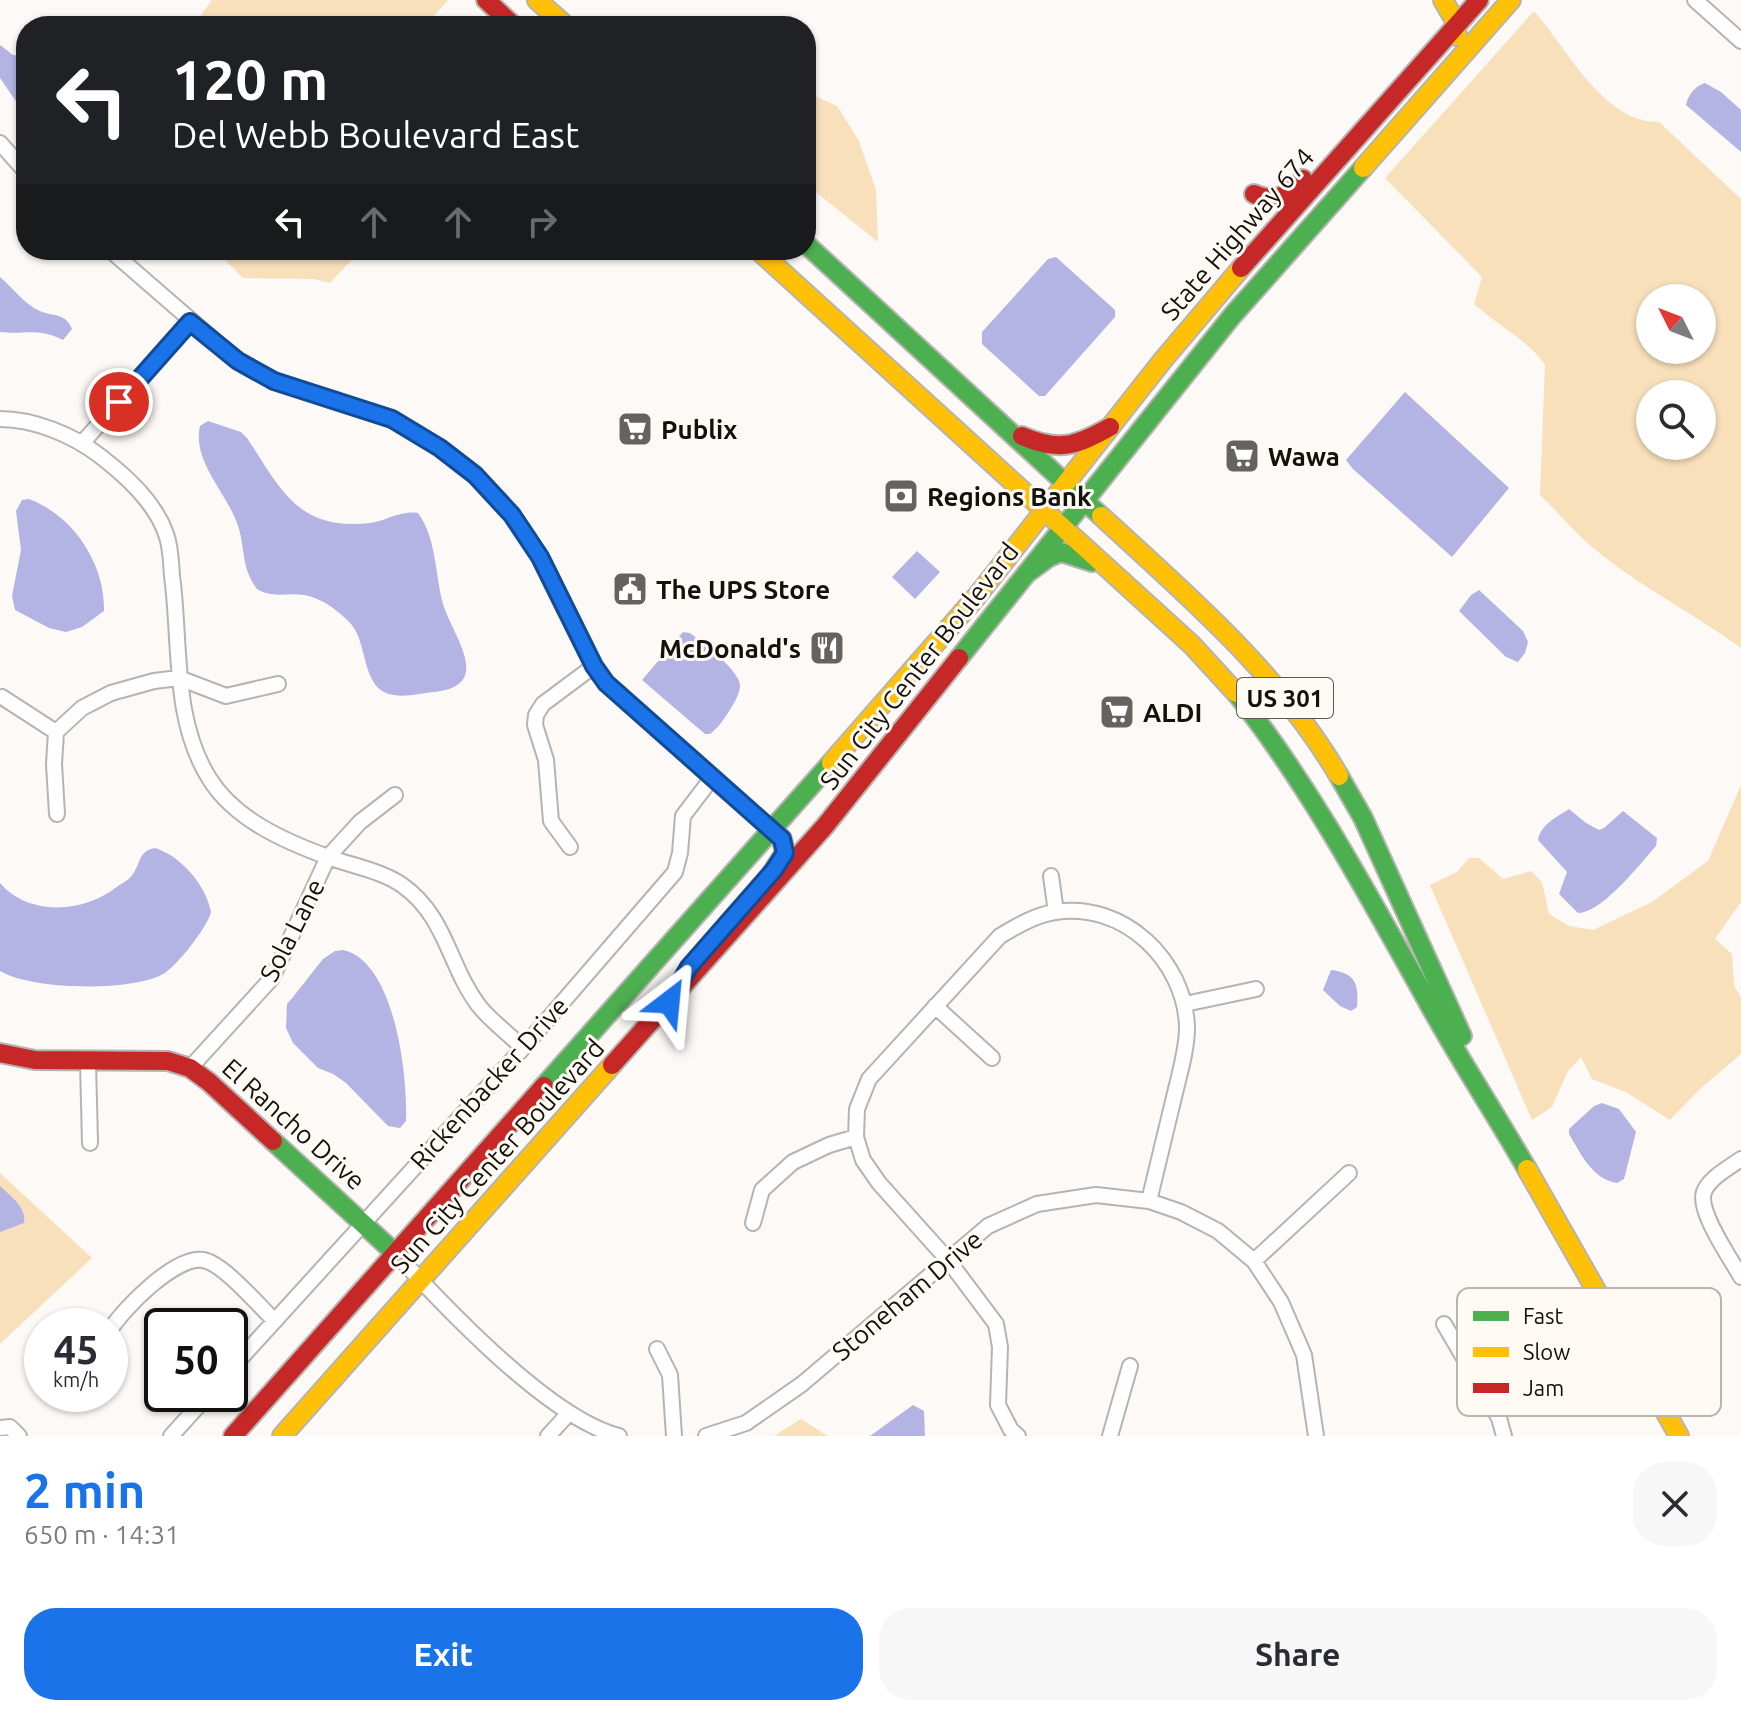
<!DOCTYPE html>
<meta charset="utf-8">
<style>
body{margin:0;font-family:Ubuntu,sans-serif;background:#f7f7f7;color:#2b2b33;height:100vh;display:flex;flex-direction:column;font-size:30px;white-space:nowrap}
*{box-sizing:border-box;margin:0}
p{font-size:26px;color:#7c7c81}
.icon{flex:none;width:44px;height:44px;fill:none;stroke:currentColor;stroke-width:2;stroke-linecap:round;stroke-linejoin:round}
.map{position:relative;height:1436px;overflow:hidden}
.drawer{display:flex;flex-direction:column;background:#fff;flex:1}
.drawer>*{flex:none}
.hud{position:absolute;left:16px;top:16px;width:800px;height:244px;border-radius:32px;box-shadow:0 2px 6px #0004;background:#202124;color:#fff;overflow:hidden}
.needle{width:52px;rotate:312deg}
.tools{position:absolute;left:1636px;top:284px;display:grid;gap:16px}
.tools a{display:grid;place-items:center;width:80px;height:80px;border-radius:50%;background:#fff;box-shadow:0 2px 6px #0004;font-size:40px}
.speed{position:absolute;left:24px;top:1308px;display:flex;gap:16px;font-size:40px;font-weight:700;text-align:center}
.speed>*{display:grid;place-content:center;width:104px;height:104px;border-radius:50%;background:#fff;box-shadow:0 2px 6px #0004;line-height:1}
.speed small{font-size:20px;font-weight:400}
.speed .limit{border:4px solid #111;border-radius:12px;background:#fff;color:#111}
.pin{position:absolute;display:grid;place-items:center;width:68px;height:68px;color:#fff;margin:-34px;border:4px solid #fff;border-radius:50%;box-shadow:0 2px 8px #0007}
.me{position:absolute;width:88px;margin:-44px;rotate:29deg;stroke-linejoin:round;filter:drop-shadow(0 0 6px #0008)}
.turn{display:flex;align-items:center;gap:28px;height:168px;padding:0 24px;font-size:36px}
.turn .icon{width:104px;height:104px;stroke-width:2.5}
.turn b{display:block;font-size:56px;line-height:68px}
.lanes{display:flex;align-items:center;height:76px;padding:0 24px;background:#0003;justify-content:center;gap:40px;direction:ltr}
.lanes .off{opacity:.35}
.round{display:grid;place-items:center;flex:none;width:84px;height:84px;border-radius:32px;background:#f7f7f7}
.overview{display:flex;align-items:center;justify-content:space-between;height:136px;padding:0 24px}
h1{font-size:48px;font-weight:700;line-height:60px;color:#1a73e8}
.button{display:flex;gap:16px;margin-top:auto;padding:16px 24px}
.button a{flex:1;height:92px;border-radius:32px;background:#1a73e8;color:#fff;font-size:32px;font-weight:700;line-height:92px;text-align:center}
.button a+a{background:#f7f7f7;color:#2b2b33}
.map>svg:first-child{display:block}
.green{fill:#f8e0bb;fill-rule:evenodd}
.water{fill:#b4b4e4}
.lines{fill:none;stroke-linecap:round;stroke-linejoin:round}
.street-casing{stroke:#b6b4b0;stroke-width:18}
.fast-casing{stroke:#b6b4b0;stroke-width:22}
.slow-casing{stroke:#b6b4b0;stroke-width:22}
.jam-casing{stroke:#b6b4b0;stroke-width:22}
.street{stroke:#fffefe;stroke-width:14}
.fast{stroke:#4caf50;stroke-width:18}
.slow{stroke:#ffc107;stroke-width:18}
.jam{stroke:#c62828;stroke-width:18}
.route-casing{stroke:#114b97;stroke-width:20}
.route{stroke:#1a73e8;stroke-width:14}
.labels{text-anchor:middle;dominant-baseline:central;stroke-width:6;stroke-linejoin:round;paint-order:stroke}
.shield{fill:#fffaf3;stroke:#5a5752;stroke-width:2}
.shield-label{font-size:24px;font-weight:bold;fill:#13110d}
.street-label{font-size:26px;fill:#13110d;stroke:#fffaf3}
.poi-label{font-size:26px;font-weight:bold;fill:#13110d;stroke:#fffaf3;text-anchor:start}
.key{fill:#fffaf3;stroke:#b8b4ae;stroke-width:2}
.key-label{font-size:22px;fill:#13110d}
</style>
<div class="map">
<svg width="1741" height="1436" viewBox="0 0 1741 1436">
<rect width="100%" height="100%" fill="#fcf9f6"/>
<!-- green -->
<path class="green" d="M212,0H448L425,26H193Z
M1534,11C1567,48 1603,123 1659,122L1741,199V648C1696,615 1646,590 1602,555C1579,538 1560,514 1540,495L1545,365C1528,340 1497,325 1474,304L1482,277L1385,178ZM1650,298H1702V350H1650ZM1650,394H1702V446H1650Z
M806,92L837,106L859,141L876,190L878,242L806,184Z
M215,250H361L330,283L314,279L243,278Z
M1741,785V902L1715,939L1732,954L1734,985L1741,998V1054L1700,1089L1670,1120L1626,1092L1592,1079L1581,1057L1568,1071L1552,1107L1532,1120L1430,885L1457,872L1469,858H1479L1503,879L1531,871L1542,882L1549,914L1569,926L1593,930L1652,902L1708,861Z
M0,1173L92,1258L0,1344Z
M801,1419L828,1436H774Z"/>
<!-- water -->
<path class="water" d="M0,45L13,55L26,56V116L0,78Z
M1705,83L1721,92L1741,110V152L1686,105C1688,95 1695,86 1705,83Z
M1056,257L1115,310V317L1045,396H1039L982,344V332L1048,259Z
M0,277C12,287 25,305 40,311C53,317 65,312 72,329L63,340C37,327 25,335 0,332Z
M1405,392L1509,488L1452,557L1353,469L1346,460Z
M208,421L241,432L247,438C281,489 297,531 370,523C386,521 400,510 418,513C436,538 435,571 442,600C449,632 497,685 435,692C420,693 401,699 386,693C362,683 367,642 351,624C339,611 322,598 304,595C288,592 272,599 257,589C240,566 246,547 237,523C226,492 192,461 200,426Z
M29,499C74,516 105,564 104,611L82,627L66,632L49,628L15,610L12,596L21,550L16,511L22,500Z
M917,551L940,572L915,599L892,577Z
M1479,590L1523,631L1528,642L1525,653L1518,662L1506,657L1459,611L1471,595Z
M683,632L690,633C702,642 742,672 740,687C739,695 734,703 730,710C724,719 718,728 710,734H705L642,680Z
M1569,809L1586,823L1599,830L1604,828L1623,811L1657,838L1656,846C1640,864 1602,913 1578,913L1559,894L1567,872L1538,840C1541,824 1557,817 1569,809Z
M155,848C181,856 206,885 211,912C207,928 177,966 163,974C132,992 31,990 0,971V883C29,917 85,913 118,886C123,883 130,879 133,874C141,863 138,851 155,848Z
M343,950C395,961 408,1077 406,1121L400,1128L388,1126L346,1083L333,1074L318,1068L293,1043L286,1028L287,1004L293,997L323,959L335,951Z
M1331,970C1355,973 1359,983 1357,1007L1351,1011L1340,1006L1323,990Z
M1602,1103L1619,1109L1636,1132L1624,1179L1617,1183C1592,1179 1581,1154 1569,1134V1129L1594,1106Z
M0,1186C10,1196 27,1207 24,1223L0,1232Z
M913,1405L924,1411L925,1436H870Z"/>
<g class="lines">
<defs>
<path id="street" d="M1695,0L1741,41
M0,143L26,172
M110,250L238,361L274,381L392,419L440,448L475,475L512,515L540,557L594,666L606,683L772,830
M0,419C34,419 73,435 100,456C126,476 155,502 166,534C171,547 171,563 172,576C181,642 172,719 209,778C234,819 284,841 328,857C352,866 380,870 402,885C447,917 448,965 479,1006C491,1021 509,1034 523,1048
M83,442L190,322
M2,697L56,732
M57,814L54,764L56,732L82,708L111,693L154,681L179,678L226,696L278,684
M570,847L551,821L546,760L535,725L536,715L543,704L594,666
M1051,876L1056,912
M1185,1004L1256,989
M935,1006L992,1058
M88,1062L90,1143
M190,1068L272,978L328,857L360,822L395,795
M1741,1159C1730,1167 1709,1178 1704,1192C1697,1211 1731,1259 1741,1277
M753,1223L762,1190L793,1162L829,1145L856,1137
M396,1254C445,1307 550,1419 619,1436
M1254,1261L1349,1173
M1444,1324L1499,1418L1504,1436
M110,1330C124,1308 175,1256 203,1260C223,1263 259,1306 275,1321
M657,1349L670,1375L674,1436
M230,1370L523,1048L675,872L680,853L683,816L712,778
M0,1428L10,1427L19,1436
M171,1436L209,1394
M548,1436L569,1413
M706,1436L746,1423L802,1384L988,1226L1037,1204L1096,1195L1149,1201L1181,1212L1218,1231L1254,1261L1281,1302L1304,1355L1316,1436
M1018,1436L1011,1430L998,1405L1000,1347L996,1324L948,1260L879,1183L863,1160L856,1137L857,1109L869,1079L1000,936C1017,926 1035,915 1055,912C1124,901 1185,961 1187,1027C1187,1049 1180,1072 1175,1093C1166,1129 1158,1165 1149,1201
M1110,1436L1130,1366"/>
<path id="fast" d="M806,244L1101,516
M1026,574L1049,557L1061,552L1092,562
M959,658L1232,316L1363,168
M1236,693C1312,789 1368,895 1428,1002C1459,1059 1495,1113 1527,1169
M1339,776L1363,818L1462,1036
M772,830L782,839L785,853L773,871
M544,1086L831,763
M273,1141L396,1254"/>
<path id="slow" d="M537,0L566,26
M1443,0L1454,19L1457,36
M1363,168L1511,0
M758,250L1192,645L1236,693
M1101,516C1188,596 1279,673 1339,776
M831,763L977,596L1163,360L1241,268
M1527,1169L1679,1436
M282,1436L612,1065"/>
<path id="jam" d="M486,0L514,26
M1254,194C1276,204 1288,195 1303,179
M1241,268L1479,0
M1022,436C1059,452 1076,446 1110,427
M0,1053L35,1060L168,1061L190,1068L209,1082L273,1141
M612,1065L825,826L959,658
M233,1436L544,1086"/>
</defs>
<!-- street casing -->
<use href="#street" class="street-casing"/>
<!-- fast casing -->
<use href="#fast" class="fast-casing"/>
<!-- slow casing -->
<use href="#slow" class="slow-casing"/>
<!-- jam casing -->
<use href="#jam" class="jam-casing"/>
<!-- street -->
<use href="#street" class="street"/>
<!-- fast -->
<use href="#fast" class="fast"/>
<!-- slow -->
<use href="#slow" class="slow"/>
<!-- jam -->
<use href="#jam" class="jam"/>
</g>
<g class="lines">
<defs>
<path id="route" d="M119,402L190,322L238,361L274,381L392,419L440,448L475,475L512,515L540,557L594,666L606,683L782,839L785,853L774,870L689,967L669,1002"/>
</defs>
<!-- route casing -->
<use href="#route" class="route-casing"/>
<!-- route -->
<use href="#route" class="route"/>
</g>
<!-- icons -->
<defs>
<symbol id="supermarket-square" viewBox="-11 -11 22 22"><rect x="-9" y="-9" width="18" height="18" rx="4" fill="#65625f" stroke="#fffaf3"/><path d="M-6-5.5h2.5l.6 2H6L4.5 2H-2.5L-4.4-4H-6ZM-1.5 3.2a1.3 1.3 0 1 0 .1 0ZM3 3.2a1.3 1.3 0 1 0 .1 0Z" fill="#fff"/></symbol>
<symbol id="bank-square" viewBox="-11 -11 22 22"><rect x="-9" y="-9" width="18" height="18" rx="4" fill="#65625f" stroke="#fffaf3"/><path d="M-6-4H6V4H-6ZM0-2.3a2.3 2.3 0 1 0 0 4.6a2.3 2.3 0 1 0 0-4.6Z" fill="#fff"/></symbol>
<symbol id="civic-square" viewBox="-11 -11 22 22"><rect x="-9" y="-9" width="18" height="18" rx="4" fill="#65625f" stroke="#fffaf3"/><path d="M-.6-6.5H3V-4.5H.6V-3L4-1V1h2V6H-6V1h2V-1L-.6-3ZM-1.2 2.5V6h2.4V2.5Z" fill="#fff"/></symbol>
<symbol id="restaurant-square" viewBox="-11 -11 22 22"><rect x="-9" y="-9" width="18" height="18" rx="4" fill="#65625f" stroke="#fffaf3"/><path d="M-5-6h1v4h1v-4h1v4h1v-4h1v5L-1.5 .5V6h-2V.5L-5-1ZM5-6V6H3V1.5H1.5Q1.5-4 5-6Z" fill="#fff"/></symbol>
</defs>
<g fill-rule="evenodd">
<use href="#supermarket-square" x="615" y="409" width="40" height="40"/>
<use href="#supermarket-square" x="1222" y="436" width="40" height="40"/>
<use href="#bank-square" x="881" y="476" width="40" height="40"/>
<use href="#civic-square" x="610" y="569" width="40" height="40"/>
<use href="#restaurant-square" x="807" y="628" width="40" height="40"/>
<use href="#supermarket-square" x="1097" y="692" width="40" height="40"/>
</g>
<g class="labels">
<!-- shield labels -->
<rect class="shield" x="1237" y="678" width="96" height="40" rx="6"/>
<g class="shield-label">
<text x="1285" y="698">US 301</text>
</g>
<!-- street labels -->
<g class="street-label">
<text transform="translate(1237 234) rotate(-49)">State Highway 674</text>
<text transform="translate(919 666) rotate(-52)">Sun City Center Boulevard</text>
<text transform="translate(292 930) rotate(-63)">Sola Lane</text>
<text transform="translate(489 1083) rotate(-48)">Rickenbacker Drive</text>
<text transform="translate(294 1124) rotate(42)">El Rancho Drive</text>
<text transform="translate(497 1156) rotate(-48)">Sun City Center Boulevard</text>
<text transform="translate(907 1295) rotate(-40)">Stoneham Drive</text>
</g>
<!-- poi labels -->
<g class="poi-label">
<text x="661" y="429">Publix</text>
<text x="1268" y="456">Wawa</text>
<text x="927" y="496">Regions Bank</text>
<text x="656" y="589">The UPS Store</text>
<text x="801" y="648" text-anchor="end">McDonald's</text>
<text x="1143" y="712">ALDI</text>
</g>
</g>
<!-- legend -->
<rect x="1457" y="1288" width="264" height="128" rx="12" class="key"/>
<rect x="1473" y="1311" width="36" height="10" fill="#4caf50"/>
<rect x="1473" y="1347" width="36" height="10" fill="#ffc107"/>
<rect x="1473" y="1383" width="36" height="10" fill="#c62828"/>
<g class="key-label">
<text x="1523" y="1324">Fast</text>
<text x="1523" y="1360">Slow</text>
<text x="1523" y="1396">Jam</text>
</g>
</svg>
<div class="tools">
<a><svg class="needle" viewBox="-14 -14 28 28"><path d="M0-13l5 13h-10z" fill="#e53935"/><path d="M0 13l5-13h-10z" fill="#7c7c81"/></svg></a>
<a><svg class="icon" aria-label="search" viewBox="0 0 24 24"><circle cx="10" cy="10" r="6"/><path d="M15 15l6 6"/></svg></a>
</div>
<div class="speed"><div>45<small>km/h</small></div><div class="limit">50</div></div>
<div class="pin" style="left:119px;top:402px;background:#d93025"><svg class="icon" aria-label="arrive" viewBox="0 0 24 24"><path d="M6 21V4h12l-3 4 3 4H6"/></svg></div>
<svg class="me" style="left:669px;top:1002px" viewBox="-20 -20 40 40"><path d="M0-17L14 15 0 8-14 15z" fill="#1a73e8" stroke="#fff" stroke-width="4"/></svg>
<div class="hud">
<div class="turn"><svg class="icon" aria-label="left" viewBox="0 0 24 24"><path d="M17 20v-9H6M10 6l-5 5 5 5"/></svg><div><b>120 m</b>Del Webb Boulevard East</div></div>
<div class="lanes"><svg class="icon" aria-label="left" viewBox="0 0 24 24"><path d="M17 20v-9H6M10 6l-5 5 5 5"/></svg><svg class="icon off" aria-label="ahead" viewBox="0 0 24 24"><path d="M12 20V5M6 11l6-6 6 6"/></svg><svg class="icon off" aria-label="ahead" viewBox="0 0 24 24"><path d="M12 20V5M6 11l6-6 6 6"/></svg><svg class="icon off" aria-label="right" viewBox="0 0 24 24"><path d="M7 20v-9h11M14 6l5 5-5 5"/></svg></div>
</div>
</div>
<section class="drawer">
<div class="overview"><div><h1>2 min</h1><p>650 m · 14:31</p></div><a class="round"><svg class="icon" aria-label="close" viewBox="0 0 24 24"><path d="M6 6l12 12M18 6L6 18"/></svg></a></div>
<div class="button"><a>Exit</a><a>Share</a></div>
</section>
